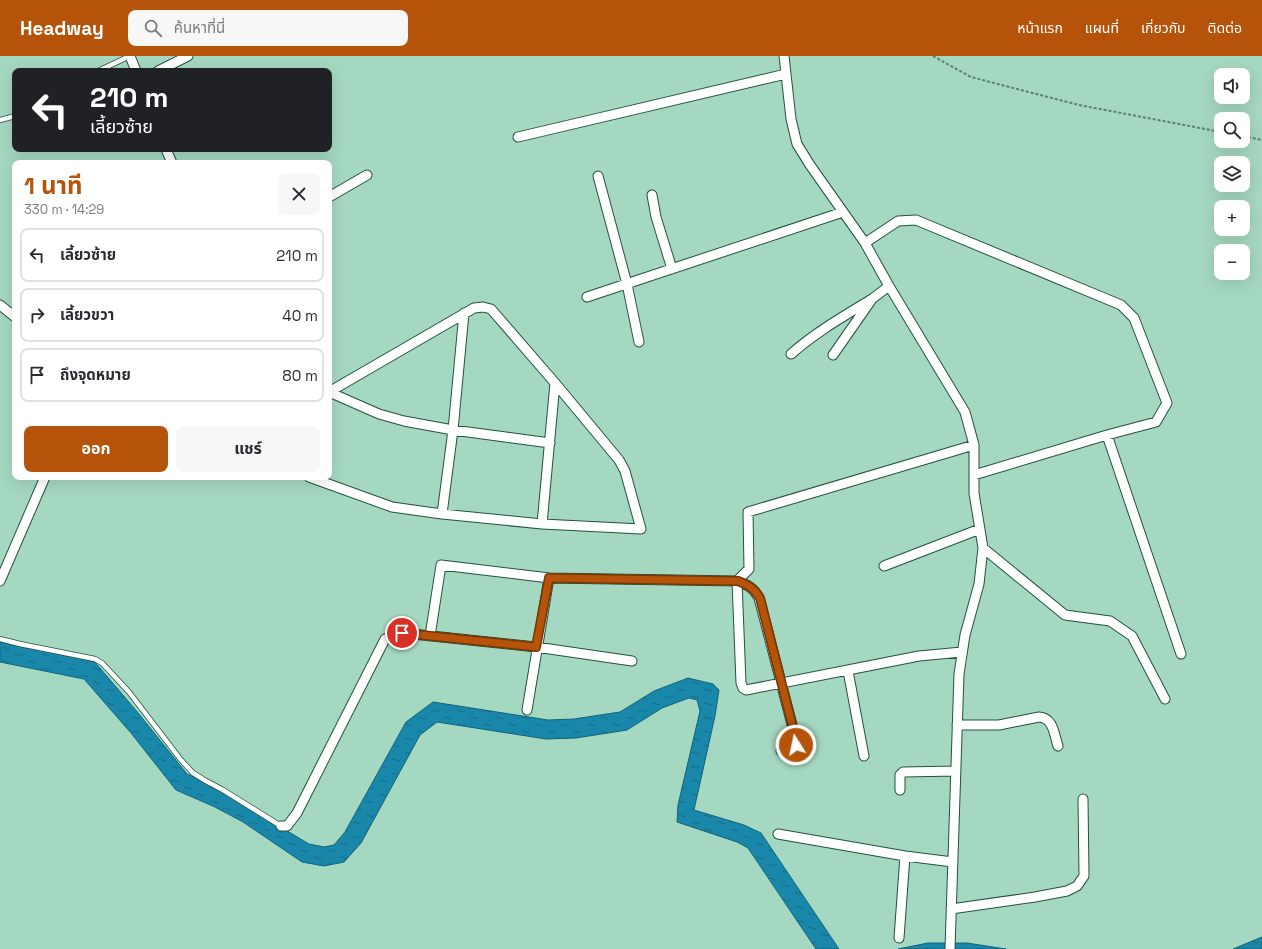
<!DOCTYPE html>
<html lang="th">
<meta charset="utf-8">
<style>
body{margin:0;font-family:"Space Grotesk","Noto Sans Thai",sans-serif;background:#f7f7f7;color:#2b2b33;height:100vh;display:flex;flex-direction:column;font-size:15px;white-space:nowrap}
*{box-sizing:border-box;margin:0}
p{font-size:13px;color:#7c7c81}
.icon{flex:none;width:22px;height:22px;fill:none;stroke:currentColor;stroke-width:2;stroke-linecap:round;stroke-linejoin:round}
.map{position:relative;flex:1;overflow:hidden}
.sheet{position:absolute;left:12px;top:104px;width:320px;height:320px;display:flex;flex-direction:column;background:#fff;border-radius:8px;box-shadow:0 4px 16px #0002}
.sheet>*{flex:none}
.guide{position:absolute;left:12px;top:12px;width:320px;height:84px;border-radius:8px;box-shadow:0 4px 16px #0002;background:#202124;color:#fff;overflow:hidden}
.tools{position:absolute;left:1214px;top:12px;display:grid;gap:8px}
.tools a{display:grid;place-items:center;width:36px;height:36px;border-radius:8px;background:#fff;box-shadow:0 4px 16px #0002;font-size:20px}
.pin{position:absolute;display:grid;place-items:center;width:34px;height:34px;color:#fff;margin:-17px;border:2px solid #fff;border-radius:50%;box-shadow:0 1px 4px #0007}
.me{position:absolute;width:44px;margin:-22px;rotate:350deg;stroke-linejoin:round;filter:drop-shadow(0 0 3px #0008)}
.turn{display:flex;align-items:center;gap:14px;height:84px;padding:0 12px;font-size:18px}
.turn .icon{width:52px;height:52px;stroke-width:2.5}
.turn b{display:block;font-size:28px;line-height:34px}
.round{display:grid;place-items:center;flex:none;width:42px;height:42px;border-radius:8px;background:#f7f7f7}
.summary{display:flex;align-items:center;justify-content:space-between;height:68px;padding:0 12px}
h1{font-size:24px;font-weight:700;line-height:30px;color:#b45309}
.button{display:flex;gap:8px;margin-top:auto;padding:8px 12px}
.button a{flex:1;height:46px;border-radius:8px;background:#b45309;color:#fff;font-size:16px;font-weight:700;line-height:46px;text-align:center}
.button a+a{background:#f7f7f7;color:#2b2b33}
ul{padding:0;list-style:none}
li{display:flex;align-items:center;gap:12px;height:54px;margin:0 8px 6px;padding:0 4px;border:2px solid #e1e1e2;border-radius:8px}
li div{flex:1}
li b{display:block;font-size:15px}
li em{font-style:normal}
header{display:flex;align-items:center;gap:24px;box-sizing:border-box;height:56px;padding:0 20px;background:#b45309;color:#fff}
header strong{font-size:19px}
nav{display:flex;gap:22px;margin-inline-start:auto;font-size:14px}
.search{width:280px;height:36px;background:#f7f7f7;display:flex;align-items:center;gap:10px;box-sizing:border-box;padding:0 14px;border-radius:8px;color:#7c7c81;font-size:15px}
.map>svg:first-child{display:block}
.water{fill:url(#water-ripples);stroke:#12647b}
.lines{fill:none;stroke-linecap:round;stroke-linejoin:round}
.service-casing{stroke:#21523f;stroke-width:6}
.minor-casing{stroke:#21523f;stroke-width:11}
.path{stroke:#5d8171;stroke-width:2;stroke-dasharray:3 2;stroke-linecap:butt}
.service{stroke:#fff;stroke-width:4.5}
.minor{stroke:#fff;stroke-width:9}
.route-casing{stroke:#753606;stroke-width:10}
.route{stroke:#b45309;stroke-width:7}
</style>
<header>
<strong>Headway</strong>
<div class="search"><svg class="icon" aria-label="search" viewBox="0 0 24 24"><circle cx="10" cy="10" r="6"/><path d="M15 15l6 6"/></svg>ค้นหาที่นี่</div>
<nav><a>หน้าแรก</a><a>แผนที่</a><a>เกี่ยวกับ</a><a>ติดต่อ</a></nav>
</header>
<div class="map">
<svg width="1262" height="893" viewBox="0 0 1262 893">
<defs>
<pattern id="water-ripples" width="26" height="14" patternUnits="userSpaceOnUse"><rect width="26" height="14" fill="#1987aa"/><path d="M2 4q2-2 4 0t4 0M15 11q2-2 4 0t4 0" fill="none" stroke="#146d89"/></pattern>
</defs>
<rect width="100%" height="100%" fill="#a5d8c1"/>
<!-- water -->
<path class="water" d="M0,586L94,605L139,658L187,718L223,734L250,753L309,788L324,791L334,789L345,776L406,666L433,646L548,664L574,663L620,656L654,635L688,622L713,628L719,634L715,660L694,754L744,769L761,777L839,893H816L748,792L737,786L677,766L678,749L700,655L697,644L689,642L662,652L627,674L576,682L546,683L437,666L420,679L361,787L344,806L324,810L302,806L243,766L215,751L176,734L131,677L84,623L0,606Z
M1262,881V893H1233Z
M928,887H967L1006,893H898Z"/>
<g class="lines">
<defs>
<path id="service" d="M98,15L130,0
M0,64L15,60
M0,583L20,588L95,603L102,607L129,636L181,704L193,717L206,725L223,734L281,770"/>
<path id="minor" d="M130,0L136,15
M784,0L791,63L797,88L810,109L865,187L889,230L965,356L974,389V437L983,492L979,528L965,579L959,618L950,893
M158,15L188,0
M518,81L786,18
M166,93L172,107
M598,120L627,228L639,286
M652,139L656,161L672,213
M329,141L367,119
M865,187L898,165L916,164L1121,249L1134,262L1167,347L1156,366L1107,379L974,419
M587,241L843,156
M0,249L15,261
M791,298C816,276 844,260 872,243
M833,299L872,243L889,230
M329,336L379,358L404,365L453,374L550,387
M1107,379L1181,598
M309,421L392,451L442,458L542,468L641,473L625,415L619,404L555,327L491,253L483,251L474,252L329,336
M442,458L453,374L464,257
M542,468L555,327
M983,492L1065,559L1110,565L1132,580L1165,643
M884,510L980,473
M0,525L45,421
M430,580L441,509L549,522L737,525L749,513L748,456L974,389
M848,615L864,700
M527,654L549,522
M957,669H999L1039,661C1054,662 1054,679 1058,690
M781,695L794,692L796,689V684L759,542C754,532 748,529 737,525L741,627L743,632L746,634L919,600L962,596
M900,734V719L903,716L956,715
M281,770H287L297,757L385,583L403,577L536,591L632,605
M778,778L905,800L953,806
M951,853L1035,841L1067,835L1077,830L1084,820L1083,743
M899,882L905,800"/>
</defs>
<!-- service casing -->
<use href="#service" class="service-casing"/>
<!-- minor casing -->
<use href="#minor" class="minor-casing"/>
<!-- path -->
<path class="path" d="M933,0L971,21L1079,49L1221,76
M1243,80L1262,84"/>
<!-- service -->
<use href="#service" class="service"/>
<!-- minor -->
<use href="#minor" class="minor"/>
</g>
<g class="lines">
<defs>
<path id="route" d="M402,577L536,591L549,522L738,525C748,529 754,532 760,542L796,684V689"/>
</defs>
<!-- route casing -->
<use href="#route" class="route-casing"/>
<!-- route -->
<use href="#route" class="route"/>
</g>
</svg>
<div class="tools">
<a><svg class="icon" aria-label="sound" viewBox="0 0 24 24"><path d="M4 9h4l5-4v14l-5-4H4zM17 9q2 3 0 6"/></svg></a>
<a><svg class="icon" aria-label="search" viewBox="0 0 24 24"><circle cx="10" cy="10" r="6"/><path d="M15 15l6 6"/></svg></a>
<a><svg class="icon" aria-label="layers" viewBox="0 0 24 24"><path d="M12 4l9 5-9 5-9-5zM3 14l9 5 9-5"/></svg></a>
<a>+</a>
<a>−</a>
</div>
<div class="pin" style="left:402px;top:577px;background:#d93025"><svg class="icon" aria-label="arrive" viewBox="0 0 24 24"><path d="M6 21V4h12l-3 4 3 4H6"/></svg></div>
<svg class="me" style="left:796px;top:689px" viewBox="-20 -20 40 40"><circle r="17" fill="#b45309" stroke="#fff" stroke-width="3"/><path d="M0-11L8 9 0 5-8 9z" fill="#fff"/></svg>
<div class="guide">
<div class="turn"><svg class="icon" aria-label="left" viewBox="0 0 24 24"><path d="M17 20v-9H6M10 6l-5 5 5 5"/></svg><div><b>210 m</b>เลี้ยวซ้าย</div></div>
</div>
<section class="sheet">
<div class="summary"><div><h1>1 นาที</h1><p>330 m · 14:29</p></div><a class="round"><svg class="icon" aria-label="close" viewBox="0 0 24 24"><path d="M6 6l12 12M18 6L6 18"/></svg></a></div>
<ul>
<li><svg class="icon" aria-label="left" viewBox="0 0 24 24"><path d="M17 20v-9H6M10 6l-5 5 5 5"/></svg><div><b>เลี้ยวซ้าย</b></div><em>210 m</em></li>
<li><svg class="icon" aria-label="right" viewBox="0 0 24 24"><path d="M7 20v-9h11M14 6l5 5-5 5"/></svg><div><b>เลี้ยวขวา</b></div><em>40 m</em></li>
<li><svg class="icon" aria-label="arrive" viewBox="0 0 24 24"><path d="M6 21V4h12l-3 4 3 4H6"/></svg><div><b>ถึงจุดหมาย</b></div><em>80 m</em></li>
</ul>
<div class="button"><a>ออก</a><a>แชร์</a></div>
</section>
</div>
